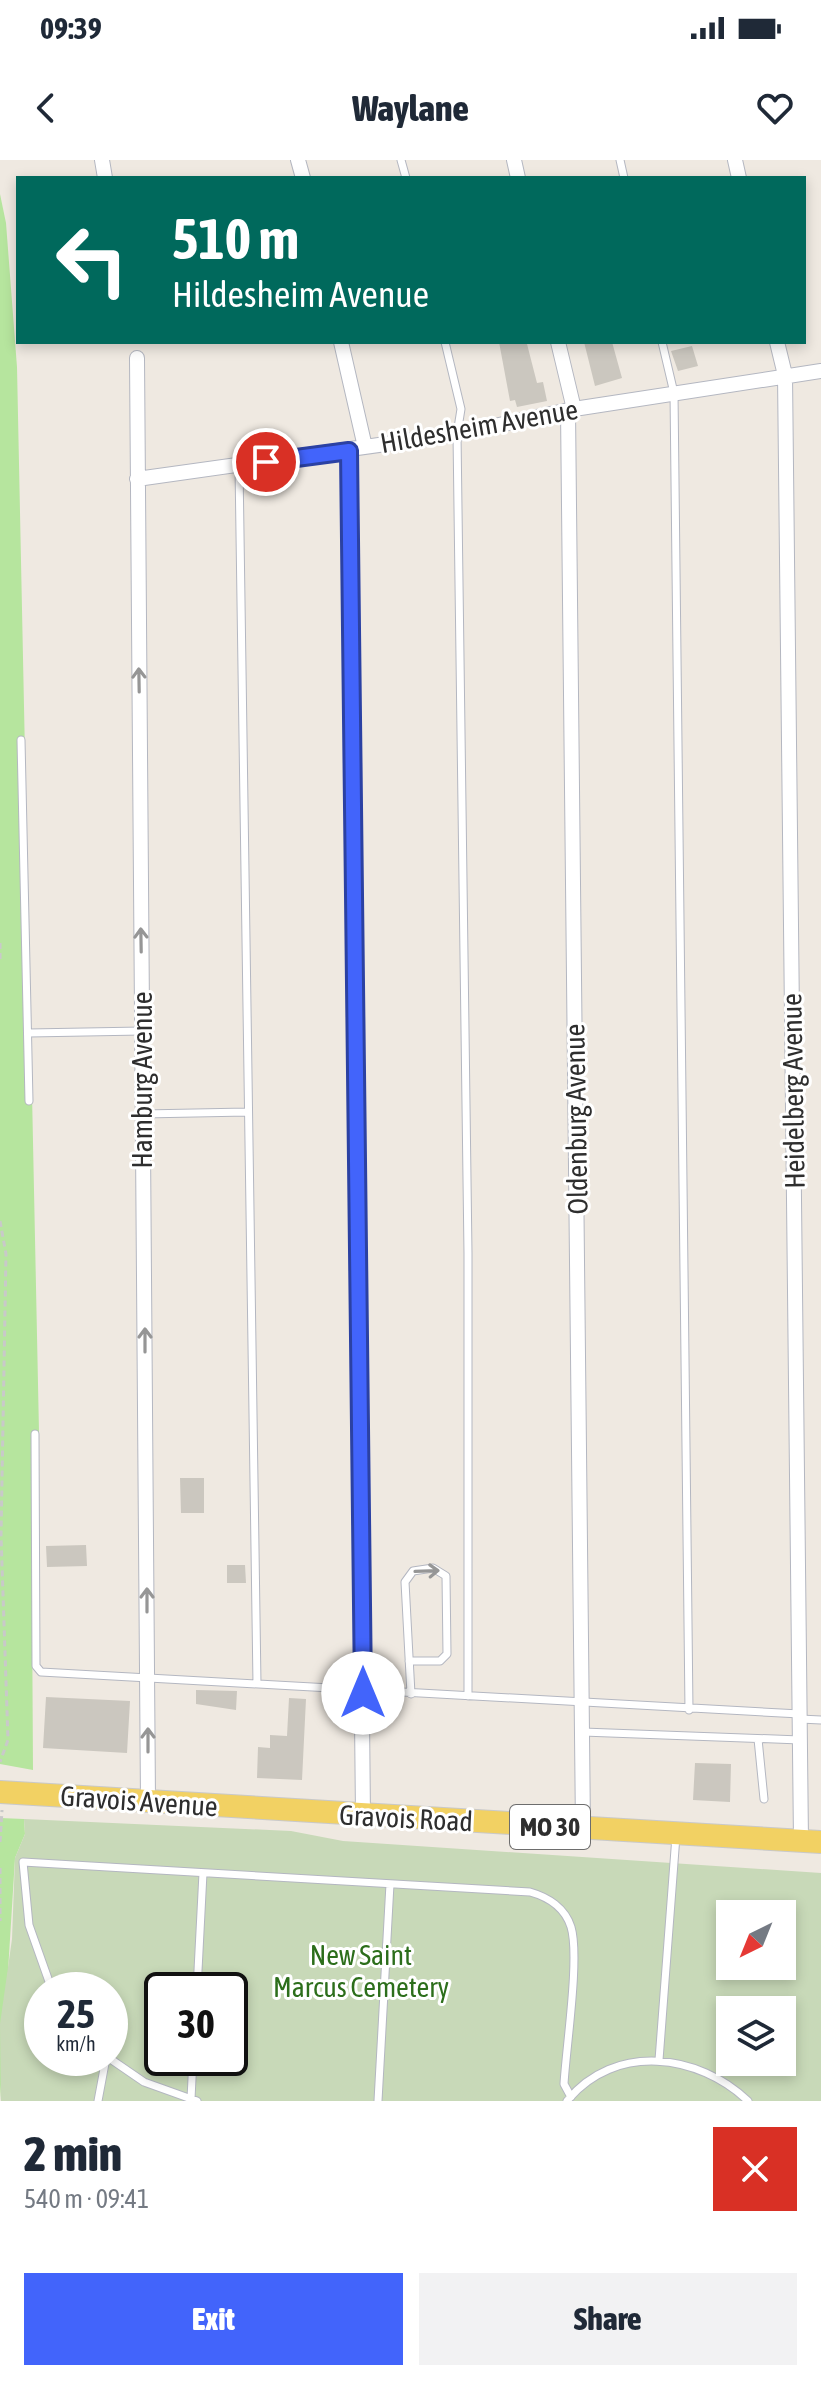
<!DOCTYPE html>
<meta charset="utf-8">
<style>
body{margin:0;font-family:"Asap Condensed",sans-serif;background:#f2f2f3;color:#1f2937;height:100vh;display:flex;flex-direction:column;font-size:30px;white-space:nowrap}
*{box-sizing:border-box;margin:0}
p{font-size:26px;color:#747a83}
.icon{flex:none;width:44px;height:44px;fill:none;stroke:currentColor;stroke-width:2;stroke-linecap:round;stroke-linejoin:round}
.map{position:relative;height:1941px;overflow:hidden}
.panel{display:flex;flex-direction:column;background:#fff;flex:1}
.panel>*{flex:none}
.guide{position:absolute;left:16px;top:16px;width:790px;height:168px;border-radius:0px;box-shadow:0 4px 12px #0003;background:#00695c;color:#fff;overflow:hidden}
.needle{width:52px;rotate:223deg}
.tools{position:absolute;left:716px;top:1740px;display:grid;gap:16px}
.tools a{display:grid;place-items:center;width:80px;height:80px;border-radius:0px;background:#fff;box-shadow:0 4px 12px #0003;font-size:40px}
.speed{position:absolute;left:24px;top:1812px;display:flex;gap:16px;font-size:40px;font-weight:700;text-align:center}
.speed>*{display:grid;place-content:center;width:104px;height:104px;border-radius:50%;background:#fff;box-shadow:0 4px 12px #0003;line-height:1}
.speed small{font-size:20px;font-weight:400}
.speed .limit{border:4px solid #111;border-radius:12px;background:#fff;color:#111}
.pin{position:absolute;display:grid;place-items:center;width:68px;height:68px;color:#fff;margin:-34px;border:4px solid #fff;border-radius:50%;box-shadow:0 2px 8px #0007}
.me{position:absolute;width:88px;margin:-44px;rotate:0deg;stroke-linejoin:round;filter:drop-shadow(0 0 6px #0008)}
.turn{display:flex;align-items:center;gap:28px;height:168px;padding:0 24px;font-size:36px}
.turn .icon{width:104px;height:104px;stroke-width:2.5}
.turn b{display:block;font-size:56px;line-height:68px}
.round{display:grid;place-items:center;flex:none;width:84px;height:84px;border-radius:0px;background:#f2f2f3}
.summary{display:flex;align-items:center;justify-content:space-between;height:136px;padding:0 24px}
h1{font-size:48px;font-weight:800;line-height:60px}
.button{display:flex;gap:16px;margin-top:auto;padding:16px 24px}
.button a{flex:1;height:92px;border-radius:0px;background:#4264fb;color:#fff;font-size:32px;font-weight:800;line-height:92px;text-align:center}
.button a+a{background:#f2f2f3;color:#1f2937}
.status{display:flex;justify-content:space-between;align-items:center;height:56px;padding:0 40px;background:#fff;direction:ltr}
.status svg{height:22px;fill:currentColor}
header{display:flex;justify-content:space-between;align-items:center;height:104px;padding:0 24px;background:#fff;font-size:36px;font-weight:800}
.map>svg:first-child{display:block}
.green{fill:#b6e59e}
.cemetery{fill:#c8d9b8;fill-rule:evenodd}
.building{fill:#cbc7bf}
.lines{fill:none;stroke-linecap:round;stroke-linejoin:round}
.lane-casing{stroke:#b4b7c1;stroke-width:9}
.street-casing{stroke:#b4b7c1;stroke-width:16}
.primary-casing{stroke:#c9c9c9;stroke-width:24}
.path{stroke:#c9c9c9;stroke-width:3;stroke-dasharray:6 4;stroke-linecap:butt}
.lane{stroke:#fff;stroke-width:7}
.street{stroke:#fff;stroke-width:14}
.primary{stroke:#f2d163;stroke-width:22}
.oneway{stroke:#969696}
.route-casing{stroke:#2b41a3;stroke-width:20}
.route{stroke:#4264fb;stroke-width:14}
.labels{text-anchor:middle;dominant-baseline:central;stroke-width:6;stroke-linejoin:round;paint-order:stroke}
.shield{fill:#fff;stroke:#6d6d6d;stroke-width:2}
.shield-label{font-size:26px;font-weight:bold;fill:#2e2e2e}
.street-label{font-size:28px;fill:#2e2e2e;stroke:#fff}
.park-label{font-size:28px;fill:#2c6e1b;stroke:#fff}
</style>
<div class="status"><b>09:39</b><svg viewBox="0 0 49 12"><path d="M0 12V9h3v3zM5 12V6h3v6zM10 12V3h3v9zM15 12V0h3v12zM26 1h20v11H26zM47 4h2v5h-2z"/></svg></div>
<header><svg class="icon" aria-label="back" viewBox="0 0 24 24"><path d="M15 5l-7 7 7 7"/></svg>Waylane<svg class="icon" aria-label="heart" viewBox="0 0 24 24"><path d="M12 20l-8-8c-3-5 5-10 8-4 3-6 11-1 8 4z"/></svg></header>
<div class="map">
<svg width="821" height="1941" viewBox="0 0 821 1941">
<rect width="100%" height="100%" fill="#efe9e1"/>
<!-- green -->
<path class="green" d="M0,34L6,63L17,207L39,1272H31L33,1610L0,1604Z
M0,1658L24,1659L25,1674L15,1698L0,1941Z"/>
<!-- cemetery -->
<path class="cemetery" d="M24,1659L291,1671L343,1681L821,1713V1941H1L0,1864L12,1779L15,1698L25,1674ZM730,1754H782V1806H730ZM42,1830H110V1898H42ZM162,1830H230V1898H162ZM730,1850H782V1902H730Z"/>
<!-- building -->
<path class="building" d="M499,182L527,184L537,223L543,222L547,241L517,247L515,240L510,241Z
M584,182H612L622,218L595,226Z
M692,186L698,206L678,211L671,191Z
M180,1318H204V1353H181Z
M86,1385L87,1406L47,1407L46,1386Z
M227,1405H245L246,1423H227Z
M196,1530L237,1531L236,1550L196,1544Z
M46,1537L130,1541L127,1593L43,1588Z
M289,1538L306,1539L302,1620L257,1618L258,1587L270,1588V1575L287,1576Z
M695,1603L731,1604L730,1642L693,1640Z"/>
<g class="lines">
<defs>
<path id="lane" d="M401,0L406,18
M620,0L624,18
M445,182L461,249L457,274L468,1093V1536
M662,182L674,233L689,1550
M239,306L257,1524
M21,580L29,941
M29,873L142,871
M143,954L247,952
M35,1274L36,1506L41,1512L800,1554
M409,1501H440L447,1494L446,1416L433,1408L413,1411L405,1422L411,1534
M800,1559L821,1560
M583,1572L800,1580
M758,1579L764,1639
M52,1830L29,1765L23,1702L530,1732C548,1737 565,1748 571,1767C580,1797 566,1888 564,1924L571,1937
M197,1830L203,1713
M109,1898L144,1922L197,1941
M659,1900L676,1676
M191,1939L193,1898
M98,1941L106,1898
M378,1941L390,1724
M567,1941C615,1882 699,1894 748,1941"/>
<path id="street" d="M102,0L105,18
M298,0L303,18
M514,0L518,18
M735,0L739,18
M341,182L365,287
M558,182L574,249
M777,182L785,215L801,1681
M137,198L148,1642
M568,250L583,1669
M349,291L363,1656
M137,319L457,274L574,249L821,211"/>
<path id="primary" d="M0,1632L821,1682"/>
</defs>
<!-- lane casing -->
<use href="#lane" class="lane-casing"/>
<!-- street casing -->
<use href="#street" class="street-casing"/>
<!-- primary casing -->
<use href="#primary" class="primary-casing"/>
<!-- path -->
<path class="path" d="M0,783V802
M0,1061L6,1094L1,1376L8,1580L0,1602
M0,1682L2,1650
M0,1708V1761"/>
<!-- lane -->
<use href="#lane" class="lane"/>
<!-- street -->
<use href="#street" class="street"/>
<!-- primary -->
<use href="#primary" class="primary"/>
</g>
<!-- one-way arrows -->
<defs><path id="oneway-shaft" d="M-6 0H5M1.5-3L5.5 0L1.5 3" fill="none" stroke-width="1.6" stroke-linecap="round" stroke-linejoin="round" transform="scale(2)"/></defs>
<g class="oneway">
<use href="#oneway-shaft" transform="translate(139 520) rotate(-91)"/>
<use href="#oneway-shaft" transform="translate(141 780) rotate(-91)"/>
<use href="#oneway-shaft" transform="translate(145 1180) rotate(-90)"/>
<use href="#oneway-shaft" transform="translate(427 1411) rotate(-2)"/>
<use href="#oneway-shaft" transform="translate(147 1440) rotate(-90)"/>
<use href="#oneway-shaft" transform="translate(148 1580) rotate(-90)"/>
</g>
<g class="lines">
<defs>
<path id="route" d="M266,302L349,291L363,1533"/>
</defs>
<!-- route casing -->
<use href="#route" class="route-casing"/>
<!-- route -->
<use href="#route" class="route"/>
</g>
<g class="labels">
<!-- shield labels -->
<rect class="shield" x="510" y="1645" width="80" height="44" rx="6"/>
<g class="shield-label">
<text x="550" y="1667">MO 30</text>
</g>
<!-- street labels -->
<g class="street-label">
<text transform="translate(479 266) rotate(-10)">Hildesheim Avenue</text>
<text transform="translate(142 920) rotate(-90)">Hamburg Avenue</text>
<text transform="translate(793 931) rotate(-91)">Heidelberg Avenue</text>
<text transform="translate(576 959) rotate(-91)">Oldenburg Avenue</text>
<text transform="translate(139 1641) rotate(4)">Gravois Avenue</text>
<text transform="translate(406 1658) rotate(3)">Gravois Road</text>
</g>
<!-- park labels -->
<g class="park-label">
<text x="361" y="1795">New Saint<tspan x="361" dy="32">Marcus Cemetery</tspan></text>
</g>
</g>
</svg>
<div class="tools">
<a><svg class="needle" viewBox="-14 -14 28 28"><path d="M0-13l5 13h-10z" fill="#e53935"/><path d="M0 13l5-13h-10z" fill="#747a83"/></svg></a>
<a><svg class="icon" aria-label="layers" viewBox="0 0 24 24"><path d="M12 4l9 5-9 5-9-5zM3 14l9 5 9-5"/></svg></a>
</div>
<div class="speed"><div>25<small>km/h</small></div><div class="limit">30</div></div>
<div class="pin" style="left:266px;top:302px;background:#d93025"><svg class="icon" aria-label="arrive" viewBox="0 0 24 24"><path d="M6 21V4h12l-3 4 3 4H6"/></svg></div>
<svg class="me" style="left:363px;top:1533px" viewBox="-20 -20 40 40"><circle r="19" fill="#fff"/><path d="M0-13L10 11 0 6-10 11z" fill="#4264fb"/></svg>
<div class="guide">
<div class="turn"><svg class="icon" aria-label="left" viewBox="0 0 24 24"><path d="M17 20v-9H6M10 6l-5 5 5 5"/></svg><div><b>510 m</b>Hildesheim Avenue</div></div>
</div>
</div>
<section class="panel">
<div class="summary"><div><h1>2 min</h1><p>540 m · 09:41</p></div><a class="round" style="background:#d93025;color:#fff"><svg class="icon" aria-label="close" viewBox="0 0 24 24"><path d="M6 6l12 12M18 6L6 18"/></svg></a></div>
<div class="button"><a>Exit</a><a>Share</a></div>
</section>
